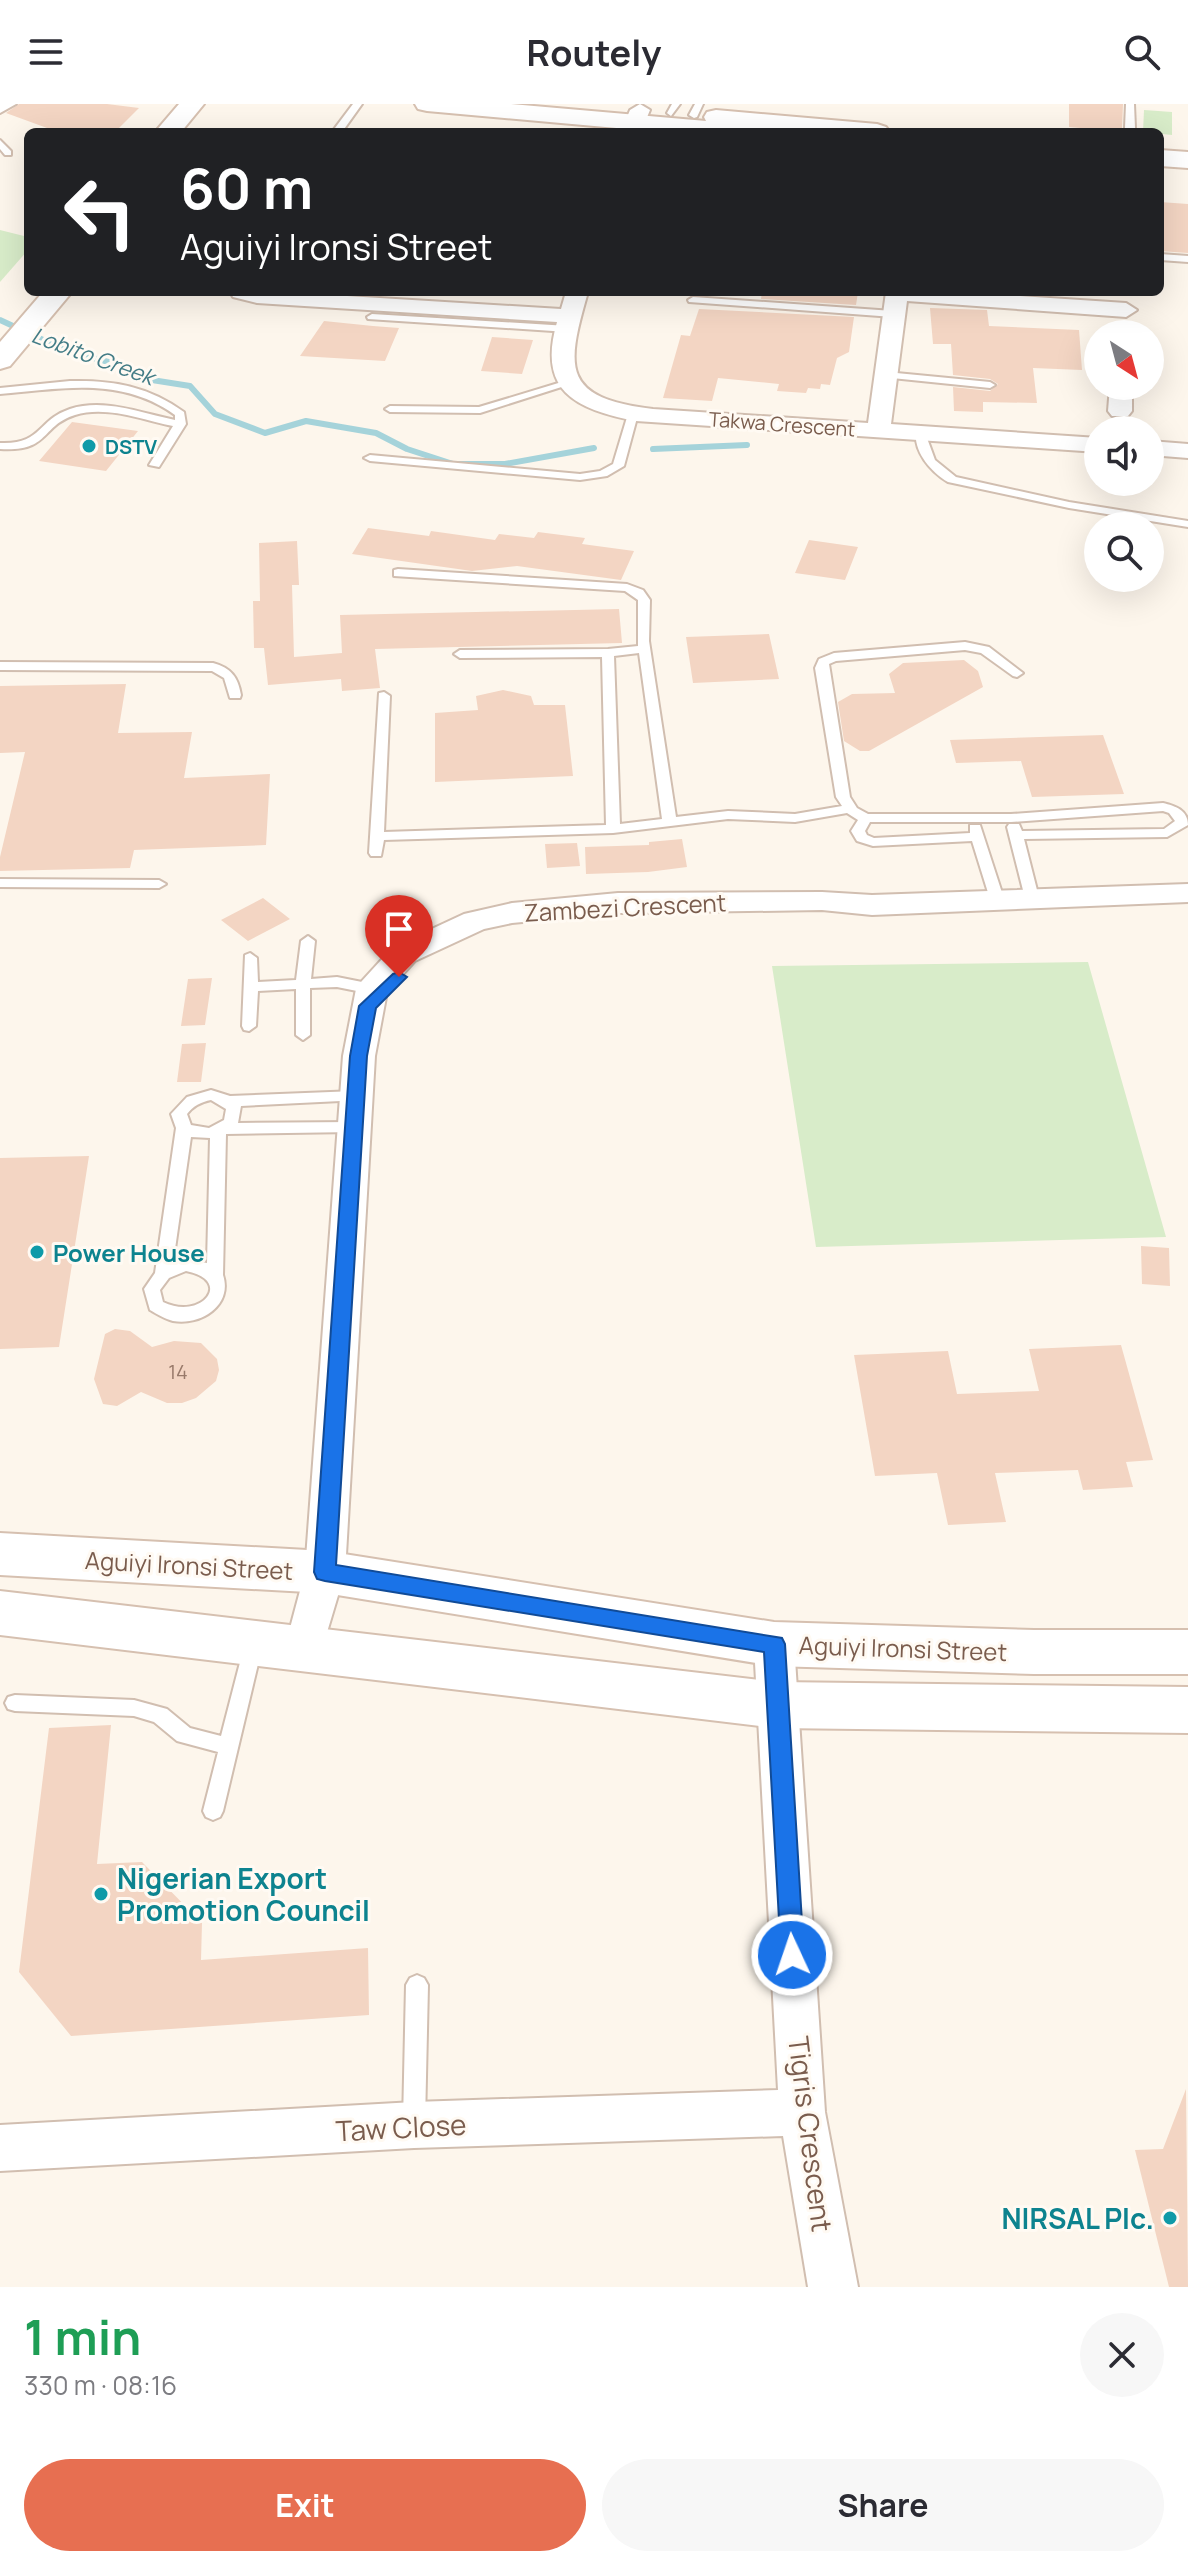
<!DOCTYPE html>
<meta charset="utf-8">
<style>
body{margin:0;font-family:Manrope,sans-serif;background:#f7f7f7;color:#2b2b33;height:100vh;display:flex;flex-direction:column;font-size:30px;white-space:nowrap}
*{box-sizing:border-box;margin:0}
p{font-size:26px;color:#7c7c81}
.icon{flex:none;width:44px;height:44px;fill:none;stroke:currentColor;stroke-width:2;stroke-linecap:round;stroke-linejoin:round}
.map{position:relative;height:2183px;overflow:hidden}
.drawer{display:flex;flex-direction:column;background:#fff;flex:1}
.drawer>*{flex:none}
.banner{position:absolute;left:24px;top:24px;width:1140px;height:168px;border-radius:12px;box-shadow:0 8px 32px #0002;background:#202124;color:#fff;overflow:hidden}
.needle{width:52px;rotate:144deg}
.buttons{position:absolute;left:1084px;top:216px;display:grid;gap:16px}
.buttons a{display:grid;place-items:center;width:80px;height:80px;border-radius:50%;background:#fff;box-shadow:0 8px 32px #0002;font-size:40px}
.pin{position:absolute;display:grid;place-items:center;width:68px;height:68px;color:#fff;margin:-82px -34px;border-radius:50% 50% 50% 0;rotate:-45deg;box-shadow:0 0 8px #0007}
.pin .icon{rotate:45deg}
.me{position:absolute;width:88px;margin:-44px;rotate:357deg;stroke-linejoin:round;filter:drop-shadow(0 0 6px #0008)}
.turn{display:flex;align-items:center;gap:28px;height:168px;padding:0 24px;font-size:36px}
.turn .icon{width:104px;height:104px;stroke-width:2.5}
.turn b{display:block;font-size:56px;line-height:68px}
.round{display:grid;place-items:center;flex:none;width:84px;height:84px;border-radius:42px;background:#f7f7f7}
.head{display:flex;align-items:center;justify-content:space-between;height:136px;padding:0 24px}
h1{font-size:48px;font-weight:700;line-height:60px;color:#1e9e55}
.button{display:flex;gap:16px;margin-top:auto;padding:16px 24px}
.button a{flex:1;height:92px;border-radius:48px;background:#e76f51;color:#fff;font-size:32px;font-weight:700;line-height:92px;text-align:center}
.button a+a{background:#f7f7f7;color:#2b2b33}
header{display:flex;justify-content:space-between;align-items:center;height:104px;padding:0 24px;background:#fff;font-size:36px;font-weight:700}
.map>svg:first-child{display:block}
.green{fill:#d8ecc9}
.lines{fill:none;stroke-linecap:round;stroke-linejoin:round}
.stream{stroke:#a5d3da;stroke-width:6}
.building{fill:#f3d5c3}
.service-casing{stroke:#d1beb0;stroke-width:4}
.minor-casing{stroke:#d1beb0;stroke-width:4}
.secondary-casing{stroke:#d6c0b0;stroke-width:4}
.service{fill:#fff;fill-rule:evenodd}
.minor{fill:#fff;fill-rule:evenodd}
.secondary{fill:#fff;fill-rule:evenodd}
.route{fill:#1a73e8;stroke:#114b97;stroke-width:2}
.culture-dot{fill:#0f9aa8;stroke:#fffaf3;stroke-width:3}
.labels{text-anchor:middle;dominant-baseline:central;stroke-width:6;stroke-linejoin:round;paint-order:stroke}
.far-street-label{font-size:20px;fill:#7a5c4d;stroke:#fffaf3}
.far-culture-label{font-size:20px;font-weight:bold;fill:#0d838f;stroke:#fffaf3;text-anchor:start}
.number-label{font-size:20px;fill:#987a6a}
.far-water-label{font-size:22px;font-style:italic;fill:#437c86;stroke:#fffaf3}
.street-label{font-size:24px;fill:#7a5c4d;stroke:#fffaf3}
.culture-label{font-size:24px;font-weight:bold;fill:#0d838f;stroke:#fffaf3;text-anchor:start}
.near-culture-label{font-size:28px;font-weight:bold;fill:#0d838f;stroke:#fffaf3;text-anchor:start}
.near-street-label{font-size:28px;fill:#7a5c4d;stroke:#fffaf3}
</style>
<header><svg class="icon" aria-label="menu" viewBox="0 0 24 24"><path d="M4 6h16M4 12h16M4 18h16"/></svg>Routely<svg class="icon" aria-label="search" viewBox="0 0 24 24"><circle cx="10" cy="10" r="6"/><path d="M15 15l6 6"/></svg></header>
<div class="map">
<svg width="1188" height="2183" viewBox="0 0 1188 2183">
<rect width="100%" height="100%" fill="#fdf6ec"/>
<!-- green -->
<path class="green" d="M1144,6L1172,8V31L1143,28Z
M0,126L28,133V146L0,178Z
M1088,858L1166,1133L816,1143L772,862Z"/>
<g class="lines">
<!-- stream -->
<path class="stream" d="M0,216L67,247L112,259L152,276L190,282L215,310L265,329L306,317L376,329L407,345L453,360H505L594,344
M653,345L747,341"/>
</g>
<!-- building -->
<path class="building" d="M19,0H107L139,4L115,28H58L6,9Z
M1069,0H1123L1122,24L1126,28L1069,23Z
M1160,98L1188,100V149L1160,147Z
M762,188H858L856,201L761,195Z
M930,204L987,206L989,222L1079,226L1082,266L1033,264L1037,299L983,298V308L954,307L953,283L990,287L998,280L990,275L953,271L951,240H933Z
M699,205L854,213L849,248L837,254L830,281L821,280L820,285L808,284L806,289L777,287L779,280L718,274L712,297L663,294L681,231L690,232Z
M324,217L373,222L399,224L385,257L300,252Z
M492,233L533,236L522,270L481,267Z
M72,318L138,327L106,367L39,357Z
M368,424L429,432L431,427L495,436L499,430L534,434L538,428L585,434L582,440L634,447L621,476L517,462L472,467L352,450Z
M809,436L858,443L845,476L795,469Z
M297,437L299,481H292L294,553L342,549L340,511L619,505L622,539L375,545L380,584L342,587L341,575L268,581L264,544H254L253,497H260L259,439Z
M769,530L779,575L693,579L686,533Z
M964,556L978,567L983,583L869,647H860L844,637L838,598L852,590L895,589L889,570L903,559Z
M126,580L118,629L192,628L184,674L270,670L266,741L134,746L130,764L0,767V753L25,648L0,649V582Z
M503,586L531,592L534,601H565L573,672L435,678V609L478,606L476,592Z
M1103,631L1124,690L1032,693L1021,657L956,659L950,636Z
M682,735L687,763L648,768L586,770L585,743L649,741V738Z
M577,739L580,762L547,764L545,740Z
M263,794L290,815L248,837L221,816Z
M212,874L205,921L181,922L188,875Z
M206,939L201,978H177L182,940Z
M89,1052L59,1243L0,1245V1054Z
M1141,1142L1169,1144L1170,1182L1142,1180Z
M115,1225L130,1227L152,1243L174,1237L201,1239L217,1255L219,1266L216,1277L196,1294L182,1299H167L141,1288L117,1302L103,1300L94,1275L105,1230Z
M1121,1241L1153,1356L1126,1358L1133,1383L1083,1386L1078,1366L995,1369L1006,1418L948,1421L937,1369L875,1372L854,1251L948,1247L957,1290L1039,1287L1029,1245Z
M111,1621L97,1760L142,1758L202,1819L201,1856L368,1844L369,1911L71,1932L19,1868L49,1624Z
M1186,1985L1188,2183H1169L1135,2046L1163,2045Z"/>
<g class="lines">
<defs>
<path id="service" d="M353,0H362L342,28H332Z
M672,0H680L671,12L667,9Z
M695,0H703L697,13L694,14L689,11Z
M1126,0H1134L1135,24L1130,27L1125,24Z
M0,36L11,47V51H5L0,45Z
M1160,150L1188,152V158L1160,156Z
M693,193L893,207L898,210L893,213L689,198L688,196Z
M372,210L568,222L573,225L568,228L368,215L367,213Z
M886,268L990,278L995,281L990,284L882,273L881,271Z
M70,277C113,276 148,282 184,308L186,320L159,363L149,361L173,322C143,316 106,301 75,311C40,322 51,348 0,345V339C42,341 37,316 70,305C104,294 141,309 175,316V311C120,272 63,285 0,290V284Z
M565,277L574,279L480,309L390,308L385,305L390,302L479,303Z
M633,307L638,310L624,362L607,372L580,376L370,357L364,354L370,351L580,370L600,367L613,360L628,310Z
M916,326H924L935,356L956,373L1069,398L1188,417V423L1069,404L948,378C930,367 913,347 916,326Z
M398,465L627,480L643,486L650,496L649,537L676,713L728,707L795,710L842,702L836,693L815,564L819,555L834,549L965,538L989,543L1023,569L1017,573L1013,572L981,549L965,546L836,557L829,560L850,693L857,704L868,710H1011L1163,699C1175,702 1188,706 1188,721L1167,733L1024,735L1039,794L1032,798L1025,794L1007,723L1009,720H1019L1022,727L1164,725L1175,717L1169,709L1163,707L1011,718H870L865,727L867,731L874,734L970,729V721H980L1004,795L997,799L990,795L972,737L873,742L857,737L851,727L858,716L847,709L795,718L728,715L613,729L384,736L381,752H371L369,749L379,589L384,588L390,592L384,728L606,721L602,553L460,554L454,550L460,546L608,545L638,542V496L625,487L394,472V466ZM639,549L662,715L620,720L614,552Z
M0,558L213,559C231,564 238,573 241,591L240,594H230L224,574L212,567L0,566Z
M0,775L159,776L166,780L159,784L0,783Z
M308,832L315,837L311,875L337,873L372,880L377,882L379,885L377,888L372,890L337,883L310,884V931L303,936L296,931V885L258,887L256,922L249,927L244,926L242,922L245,851L250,849L257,854L258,878L296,876L301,837Z
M211,986L230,992L356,987L364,992L361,996L241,1002L238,1019L354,1018L362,1023L354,1028L226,1030L223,1171C233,1201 201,1222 173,1217C165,1215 157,1210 150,1206L144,1185L155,1169L176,1024L171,1010L187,993ZM211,996L226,1005L224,1016L209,1024L191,1021L187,1010C193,1002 201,998 211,996ZM191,1033L210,1034L207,1159L185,1155L173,1159ZM186,1167C234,1176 202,1217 163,1198L160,1186L169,1174Z
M253,1535L260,1537L262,1543L223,1707L220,1713L213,1716L206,1713L203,1707L218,1648L177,1637L154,1618L134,1612L15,1607L8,1605L5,1599L8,1593L15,1591L134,1596L167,1605L190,1624L221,1632L244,1543L246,1537Z
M417,1871L424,1874L428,1881L425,2019L422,2027L414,2030L406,2027L403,2019L406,1881L410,1874Z"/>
<path id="minor" d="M0,0H16L0,9Z
M640,0L650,6L641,28H621L630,6Z
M230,188H282L561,205L566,188H588C566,264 561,294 653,305L868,319L886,188H961L1126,199L1137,206L1126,213L907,197L891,320L1098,334V348L636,317C575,305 537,287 557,218L257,199L233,193Z
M1110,282H1132V307L1128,312H1112L1108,307Z
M1150,337L1188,340V354L1150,351Z
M1188,780V798L872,811L822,806L618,809L512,819L484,825L415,857L387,888L375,952L345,1468L319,1555L305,1560L291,1555L285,1543L305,1468L343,952L356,885L361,878L393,843L464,810L512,799L618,789L822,788L872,791Z
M774,1523L788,1528L794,1540L825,2008L858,2183H808L783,2032L414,2044L0,2067V2021L414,1998L778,1986L754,1540L760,1528Z"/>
<path id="secondary" d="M179,0H204L181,28H155Z
M415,0H511L706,17L704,13L707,8L716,6L877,20L886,23L890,28H797L756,24L759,28H661L427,7L418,5Z
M1160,46L1188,48V64L1160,62Z
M43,188H72L10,262L0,265V238Z
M0,1429L325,1447L774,1518L1034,1526H1188V1570H1034L774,1562L325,1489L0,1471Z
M0,1487L777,1578L1188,1583V1629L777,1624L0,1531Z"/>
</defs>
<!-- service casing -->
<use href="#service" class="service-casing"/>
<!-- minor casing -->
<use href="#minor" class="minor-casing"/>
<!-- secondary casing -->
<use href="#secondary" class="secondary-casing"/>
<!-- service -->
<use href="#service" class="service"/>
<!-- minor -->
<use href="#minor" class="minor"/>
<!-- secondary -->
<use href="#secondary" class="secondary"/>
</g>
<!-- route -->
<path class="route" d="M399,868L407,873L376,904L367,952L336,1461L782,1534L785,1540L804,1851L801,1859L792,1862L784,1859L781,1851L764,1548L325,1477L317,1475L314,1468L350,952L359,902L393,870Z"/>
<!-- markers -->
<g class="culture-dot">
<circle cx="89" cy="342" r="8"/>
<circle cx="37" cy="1148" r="8"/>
<circle cx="101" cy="1790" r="8"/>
<circle cx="1170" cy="2114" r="8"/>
</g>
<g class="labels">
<!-- far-street labels -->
<g class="far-street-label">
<text transform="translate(782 320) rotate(4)">Takwa Crescent</text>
</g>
<!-- far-culture labels -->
<g class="far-culture-label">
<text x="105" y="342">DSTV</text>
</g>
<!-- number labels -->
<g class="number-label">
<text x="178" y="1267">14</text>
</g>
<!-- far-water labels -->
<g class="far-water-label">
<text transform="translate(93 252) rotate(20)">Lobito Creek</text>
</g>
<!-- street labels -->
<g class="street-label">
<text transform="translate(625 803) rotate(-3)">Zambezi Crescent</text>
<text transform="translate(189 1461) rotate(3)">Aguiyi Ironsi Street</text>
<text transform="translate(903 1544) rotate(2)">Aguiyi Ironsi Street</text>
</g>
<!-- culture labels -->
<g class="culture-label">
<text x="53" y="1148">Power House</text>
</g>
<!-- near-culture labels -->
<g class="near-culture-label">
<text x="117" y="1774">Nigerian Export<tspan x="117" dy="32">Promotion Council</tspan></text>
<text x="1154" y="2114" text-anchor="end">NIRSAL Plc.</text>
</g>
<!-- near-street labels -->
<g class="near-street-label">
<text transform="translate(401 2023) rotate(-3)">Taw Close</text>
<text transform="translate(811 2030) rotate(83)">Tigris Crescent</text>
</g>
</g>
</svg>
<div class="buttons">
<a><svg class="needle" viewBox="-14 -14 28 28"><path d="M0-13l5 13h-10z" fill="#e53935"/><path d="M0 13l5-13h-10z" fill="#7c7c81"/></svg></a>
<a><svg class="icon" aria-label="sound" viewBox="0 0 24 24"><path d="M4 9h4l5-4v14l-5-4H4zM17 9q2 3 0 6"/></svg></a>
<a><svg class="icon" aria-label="search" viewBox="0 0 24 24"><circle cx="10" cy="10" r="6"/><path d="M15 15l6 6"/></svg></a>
</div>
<div class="pin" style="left:399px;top:873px;background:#d93025"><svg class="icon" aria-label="arrive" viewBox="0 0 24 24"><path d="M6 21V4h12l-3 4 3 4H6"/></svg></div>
<svg class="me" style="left:792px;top:1851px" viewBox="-20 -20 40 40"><circle r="17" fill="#1a73e8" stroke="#fff" stroke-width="3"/><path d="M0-11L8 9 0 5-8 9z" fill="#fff"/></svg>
<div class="banner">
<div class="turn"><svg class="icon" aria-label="left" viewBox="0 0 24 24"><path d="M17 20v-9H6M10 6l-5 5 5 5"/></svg><div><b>60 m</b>Aguiyi Ironsi Street</div></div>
</div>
</div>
<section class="drawer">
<div class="head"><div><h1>1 min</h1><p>330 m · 08:16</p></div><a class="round"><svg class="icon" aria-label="close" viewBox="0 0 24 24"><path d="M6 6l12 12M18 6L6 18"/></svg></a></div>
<div class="button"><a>Exit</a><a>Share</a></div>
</section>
